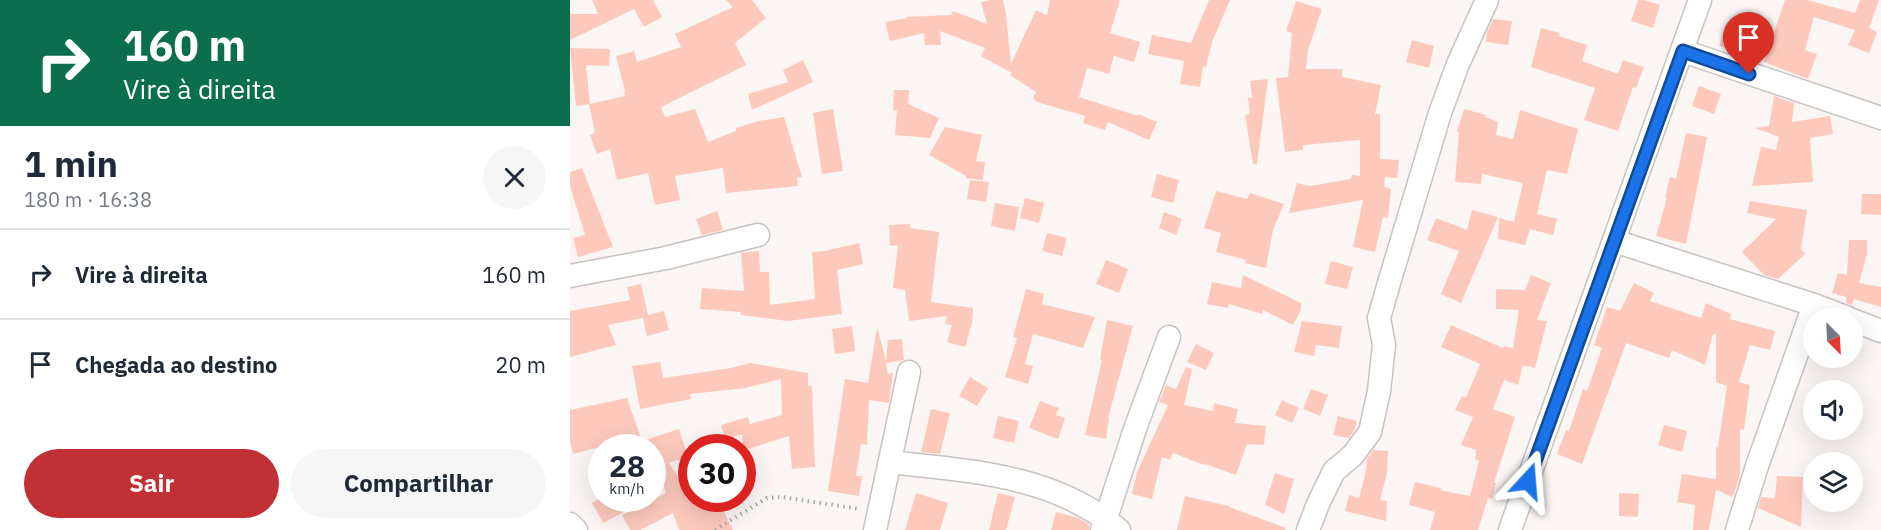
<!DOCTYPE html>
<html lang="pt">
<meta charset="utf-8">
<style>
body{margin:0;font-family:"IBM Plex Sans",sans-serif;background:#f6f6f7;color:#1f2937;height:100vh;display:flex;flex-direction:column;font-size:22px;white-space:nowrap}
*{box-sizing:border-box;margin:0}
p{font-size:20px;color:#747a83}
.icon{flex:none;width:33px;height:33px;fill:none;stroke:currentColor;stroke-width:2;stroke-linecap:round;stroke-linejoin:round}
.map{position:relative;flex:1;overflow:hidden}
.sheet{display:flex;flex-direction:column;background:#fff;width:570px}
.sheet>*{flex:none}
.top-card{background:#0b6e4f;color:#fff;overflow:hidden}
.needle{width:39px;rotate:156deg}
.buttons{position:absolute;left:1233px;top:308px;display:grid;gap:12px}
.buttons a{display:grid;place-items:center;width:60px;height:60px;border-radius:50%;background:#fff;box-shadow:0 6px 24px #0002;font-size:30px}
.speed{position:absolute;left:18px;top:434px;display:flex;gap:12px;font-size:30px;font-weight:700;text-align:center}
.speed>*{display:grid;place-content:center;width:78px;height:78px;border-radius:50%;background:#fff;box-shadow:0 6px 24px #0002;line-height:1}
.speed small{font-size:15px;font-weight:400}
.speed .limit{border:9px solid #d22;background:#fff;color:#111}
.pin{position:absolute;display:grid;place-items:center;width:51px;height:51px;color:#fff;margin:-62px -26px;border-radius:50% 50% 50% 0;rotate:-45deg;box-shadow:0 0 6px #0007}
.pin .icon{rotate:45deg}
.me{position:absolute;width:66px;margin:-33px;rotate:19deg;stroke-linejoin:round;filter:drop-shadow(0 0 4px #0008)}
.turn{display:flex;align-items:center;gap:21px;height:126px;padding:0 24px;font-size:27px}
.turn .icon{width:78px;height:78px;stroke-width:2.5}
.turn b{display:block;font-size:42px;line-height:51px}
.round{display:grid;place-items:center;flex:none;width:63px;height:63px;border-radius:32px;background:#f6f6f7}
.headline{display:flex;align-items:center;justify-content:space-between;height:102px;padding:0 24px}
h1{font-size:36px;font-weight:800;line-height:45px}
.primary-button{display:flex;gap:12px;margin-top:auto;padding:12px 24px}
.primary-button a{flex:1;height:69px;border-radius:36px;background:#c03035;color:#fff;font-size:24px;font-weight:800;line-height:69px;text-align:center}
.primary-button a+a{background:#f6f6f7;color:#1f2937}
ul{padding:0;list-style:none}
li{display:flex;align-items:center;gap:18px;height:90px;padding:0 24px;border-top:2px solid #e0e1e3}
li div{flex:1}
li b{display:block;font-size:22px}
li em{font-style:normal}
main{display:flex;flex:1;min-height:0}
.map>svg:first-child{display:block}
.building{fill:#fdc9bd}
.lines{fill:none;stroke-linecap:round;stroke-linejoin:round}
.minor-casing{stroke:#c7c3c0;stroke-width:25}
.path{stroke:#aba7a5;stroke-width:4;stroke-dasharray:1.5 4.5;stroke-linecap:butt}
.minor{stroke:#fff;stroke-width:22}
.route-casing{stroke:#114b97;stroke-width:15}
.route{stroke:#1a73e8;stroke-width:10}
</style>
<main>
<section class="sheet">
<div class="top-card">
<div class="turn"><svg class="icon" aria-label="right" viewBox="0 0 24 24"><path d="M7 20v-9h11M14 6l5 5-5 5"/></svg><div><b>160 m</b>Vire à direita</div></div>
</div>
<div class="headline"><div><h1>1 min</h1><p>180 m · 16:38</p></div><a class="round"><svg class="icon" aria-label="close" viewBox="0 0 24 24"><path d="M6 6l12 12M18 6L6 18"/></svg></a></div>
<ul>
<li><svg class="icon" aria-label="right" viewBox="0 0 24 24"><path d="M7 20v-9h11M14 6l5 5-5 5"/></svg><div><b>Vire à direita</b></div><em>160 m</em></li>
<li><svg class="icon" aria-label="arrive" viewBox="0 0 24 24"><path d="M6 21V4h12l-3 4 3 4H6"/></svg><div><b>Chegada ao destino</b></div><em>20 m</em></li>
</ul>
<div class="primary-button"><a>Sair</a><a>Compartilhar</a></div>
</section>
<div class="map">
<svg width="1311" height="530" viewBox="0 0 1311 530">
<rect width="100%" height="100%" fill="#fbf6f3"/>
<!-- building -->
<path class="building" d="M22,0H83L92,17L74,27L64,9L0,40V14H28Z
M156,0H182L196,18L165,43L176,65L91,107L95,117L125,109L138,142L166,131V128L188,121L214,117L232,177L227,178L228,186L156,193L153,168L105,176L110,200L85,205L78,173L47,180L40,149L27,154L20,135L25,133L19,104L55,96L54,92L55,91L46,56L64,51L67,62L111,47L105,34L163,7Z
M420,0H433L436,14L441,64L466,10L477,15L480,0H550L540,33L570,42L564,62L544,56L539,74L517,68L509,97L568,116V114L587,122L579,140L538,122L535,130L513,123L515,116L467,102L463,98L466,92L440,75L442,73L411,56L415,48L370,31L371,45H355L354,33L320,41L315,22L337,18L335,17L381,15L383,11L417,24L411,2Z
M639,0H660L642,42L636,67L633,66L630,87L610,84L614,61L578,54L582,35L621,43Z
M1068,0H1074L1090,5L1083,28L1061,21Z
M1215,0H1237L1285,13L1290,0H1309L1299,28L1307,32L1299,53L1278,45L1285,30L1244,17L1235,50L1247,54L1238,79L1194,62Z
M726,1L752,9L738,50L736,69H772V77L811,85L805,114H810V159L829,160L827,178L815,177L814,187L821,189L818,218L813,217L805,252L783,247L793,200L719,213L727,183L740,186L781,179L782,175L790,176V140L733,145V150L715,152L706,78L718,77L722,33L716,31Z
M923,19L942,21L938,45L916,42L917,32Z
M1156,25L1175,30L1169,51L1149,46Z
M971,28L990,33L989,36L1017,45L1012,61L1048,74L1053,60L1074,67L1066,88L1063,87L1048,131L1014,120L1025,88L961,67Z
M842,40L864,46L859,68L836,62Z
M0,48L40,49L39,66L16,65L20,104L6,106Z
M233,60L243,82L182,110L178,94L218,82L213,70Z
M698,79L687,164H683L675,115L680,114L678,98H682L680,81Z
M1129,86L1151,94L1144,114L1122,106Z
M324,90H339L338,104L369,118L360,138L325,135L327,111L323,110Z
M1204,96L1224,103L1222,122L1260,116L1263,134L1240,138L1243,182L1182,186L1191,147L1206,150L1209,137L1185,128L1199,126Z
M263,109L273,171L252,174L243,113Z
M894,109L916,115L915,117L928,122L926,135L943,139L950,110L1008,129L997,174L977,170L967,214L987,219L983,235L960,229L955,245L928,239L929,218L944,222L953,183L912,174L911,184L885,182L889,132L887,131Z
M375,127L412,135L406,161L415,162L413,180L396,178V176L359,155Z
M1116,133L1137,137L1116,244L1086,236L1097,198H1095L1100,177L1106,179Z
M12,168L43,247L8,257L3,238L15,235L0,186V172Z
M587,174L609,180L603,203L581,197Z
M400,180L419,182L416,202L397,199Z
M646,191L677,199L680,193L714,204L703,230L696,268L675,263L676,260L646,252L651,233L634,228Z
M1292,194H1311V215L1291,214Z
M455,198L474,203L469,223L450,218Z
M1180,201L1237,210L1231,249L1235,254L1208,279L1194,275L1172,252L1206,219L1177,213Z
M425,203L449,207L445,231L421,226Z
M902,210L928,217L891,303L871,294L889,251L857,240L866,218L897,230Z
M147,211L153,230L132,235L126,219Z
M594,212L612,219L606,235L589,228Z
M340,224V228L369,232L361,302L403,308L402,323L395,347L377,342L382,325L375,324L377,316L339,321L335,290L323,288L328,245L320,246L319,225Z
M477,233L497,238L492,256L472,251Z
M1279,240H1297V254L1289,283L1311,287V307L1284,299L1282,305L1276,303V297L1262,293L1268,273L1277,275Z
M289,243L293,264L267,270L272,314L218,321L171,315L170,312L130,309L132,288L174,291L171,253L189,251L190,272H199L200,305L245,299L242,252L255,251Z
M536,260L558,269L549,293L526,284Z
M761,261L783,267L777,289L755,284Z
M673,275L731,303V310L723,325L693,310L692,314L659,304L658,308L637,304L642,282L671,288Z
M961,275L981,283L967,320L977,321L965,368L953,365L948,385L934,380L923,409L945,417L924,483H926L922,499L918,498L908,530H860L865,512L839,505L845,482L871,488L870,490L900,496L909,461L905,459L906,450L891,445L903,417L885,410L892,396L896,398L910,364L871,347L881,325L933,348L934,346L943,348L949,310L926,309V289L955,290Z
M1064,283L1084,293L1080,301L1131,318L1136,303L1161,314L1160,319L1205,331L1200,350L1180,345L1169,382L1180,385L1174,430L1170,429V474L1163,497L1146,490L1139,530H1123L1125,505L1107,502L1112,474L1146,479V447H1148L1157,386L1146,382V334H1143L1135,365L1102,350L1099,358L1056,343L1012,464L987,454L996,430L999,431L1013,389L1017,391L1032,348L1024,345L1037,307L1050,311Z
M71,284L78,315L94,311L99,330L77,336L73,318L38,325L46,345L0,357V311L60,300L57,287Z
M456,289L474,294L472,304L525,317L513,348L463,334L455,364L463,366L458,384L435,377L447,338L443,337Z
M537,320L563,326L538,418L539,419L536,439L515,435L532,360L530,359Z
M732,321L772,326L769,348L746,345L744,356L724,352Z
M282,326L285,351L265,354L262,329Z
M307,327L316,361L318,340L332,339L334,360L316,363L318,374L323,373L319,403L299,400L297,445L291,444L286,476H292L289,496L258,491L275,379L298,383Z
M626,344L644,353L636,370L617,362Z
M90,362L93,378L161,368L180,363L238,373V386H242L245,467L222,469L219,436L172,451V434L155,439L151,425L178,417L180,424L212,415L211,379L176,388L120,394L121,399L70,409L62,366Z
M616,367L622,369L614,405L643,411L644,403L668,409L665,423L696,426L694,445L677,444L666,475L635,464L634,465L603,453L600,460L592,457L582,499L562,494L567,472L598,405L589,402L596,385L606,389Z
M400,377L418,388L407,406L389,396Z
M741,389L758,395L750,416L733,409Z
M57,398L74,447H30L3,454L0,442V410Z
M712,400L729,408L722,423L705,415Z
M470,401L489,408L486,415L495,418L488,439L459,428Z
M361,409L380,413L370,454L351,452Z
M428,416L449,421L444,443L423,438Z
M768,416L787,421L785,429L779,438L763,435Z
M1094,425L1117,431L1112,452L1088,445Z
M109,429L118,457L99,463L122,498H147L163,530H109L103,513L70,530H60L52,515L96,493L82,453V447H80L78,439Z
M803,450L818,451L817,473L810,500L817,501L816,521L775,511L779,495L789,498L796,471L797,459Z
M705,473L724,479L714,514L695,505Z
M1207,476L1233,477L1231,527L1188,508L1191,497L1205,498Z
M346,493L378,503L370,530H335Z
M428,493L445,497L436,530H419Z
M1049,493L1069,494L1068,517L1049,516Z
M615,496L659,506V507L716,528L715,530H607Z
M31,498H49L56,511L33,523L22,503Z
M486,512L508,518L517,523L519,525V530H481Z"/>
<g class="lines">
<defs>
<path id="minor" d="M1113,51L1311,118
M1044,241L1244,305L1278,318
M0,276L96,258L188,235
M1282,320L1311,331
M320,462C400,471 485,475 549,530
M0,524L6,530
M305,530L339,372
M532,530L566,426L599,337
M738,530L748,504L764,471L783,455L800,432L809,391L814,345L809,318L819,283L870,113L888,64L917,0
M940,530L1130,0
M1167,530L1187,466L1244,305"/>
</defs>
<!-- minor casing -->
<use href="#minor" class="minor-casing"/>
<!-- path -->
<path class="path" d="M145,530L197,498L212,497L290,509"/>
<!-- minor -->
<use href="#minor" class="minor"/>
</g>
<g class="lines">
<defs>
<path id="route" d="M958,481L1113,51L1179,74"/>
</defs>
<!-- route casing -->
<use href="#route" class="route-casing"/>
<!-- route -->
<use href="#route" class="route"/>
</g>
</svg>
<div class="buttons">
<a><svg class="needle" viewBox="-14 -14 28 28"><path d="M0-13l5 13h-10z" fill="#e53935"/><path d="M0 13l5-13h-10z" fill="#747a83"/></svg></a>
<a><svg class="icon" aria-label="sound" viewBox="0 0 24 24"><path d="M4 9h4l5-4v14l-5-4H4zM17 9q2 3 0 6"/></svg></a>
<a><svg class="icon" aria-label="layers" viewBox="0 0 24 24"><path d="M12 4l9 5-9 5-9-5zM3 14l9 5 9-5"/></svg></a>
</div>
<div class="speed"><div>28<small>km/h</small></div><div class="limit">30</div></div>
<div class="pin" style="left:1179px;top:74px;background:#d93025"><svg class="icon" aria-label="arrive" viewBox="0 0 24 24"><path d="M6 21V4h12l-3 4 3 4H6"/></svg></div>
<svg class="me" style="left:958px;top:481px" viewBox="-20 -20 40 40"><path d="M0-17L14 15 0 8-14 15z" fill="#1a73e8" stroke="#fff" stroke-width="4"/></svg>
</div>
</main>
